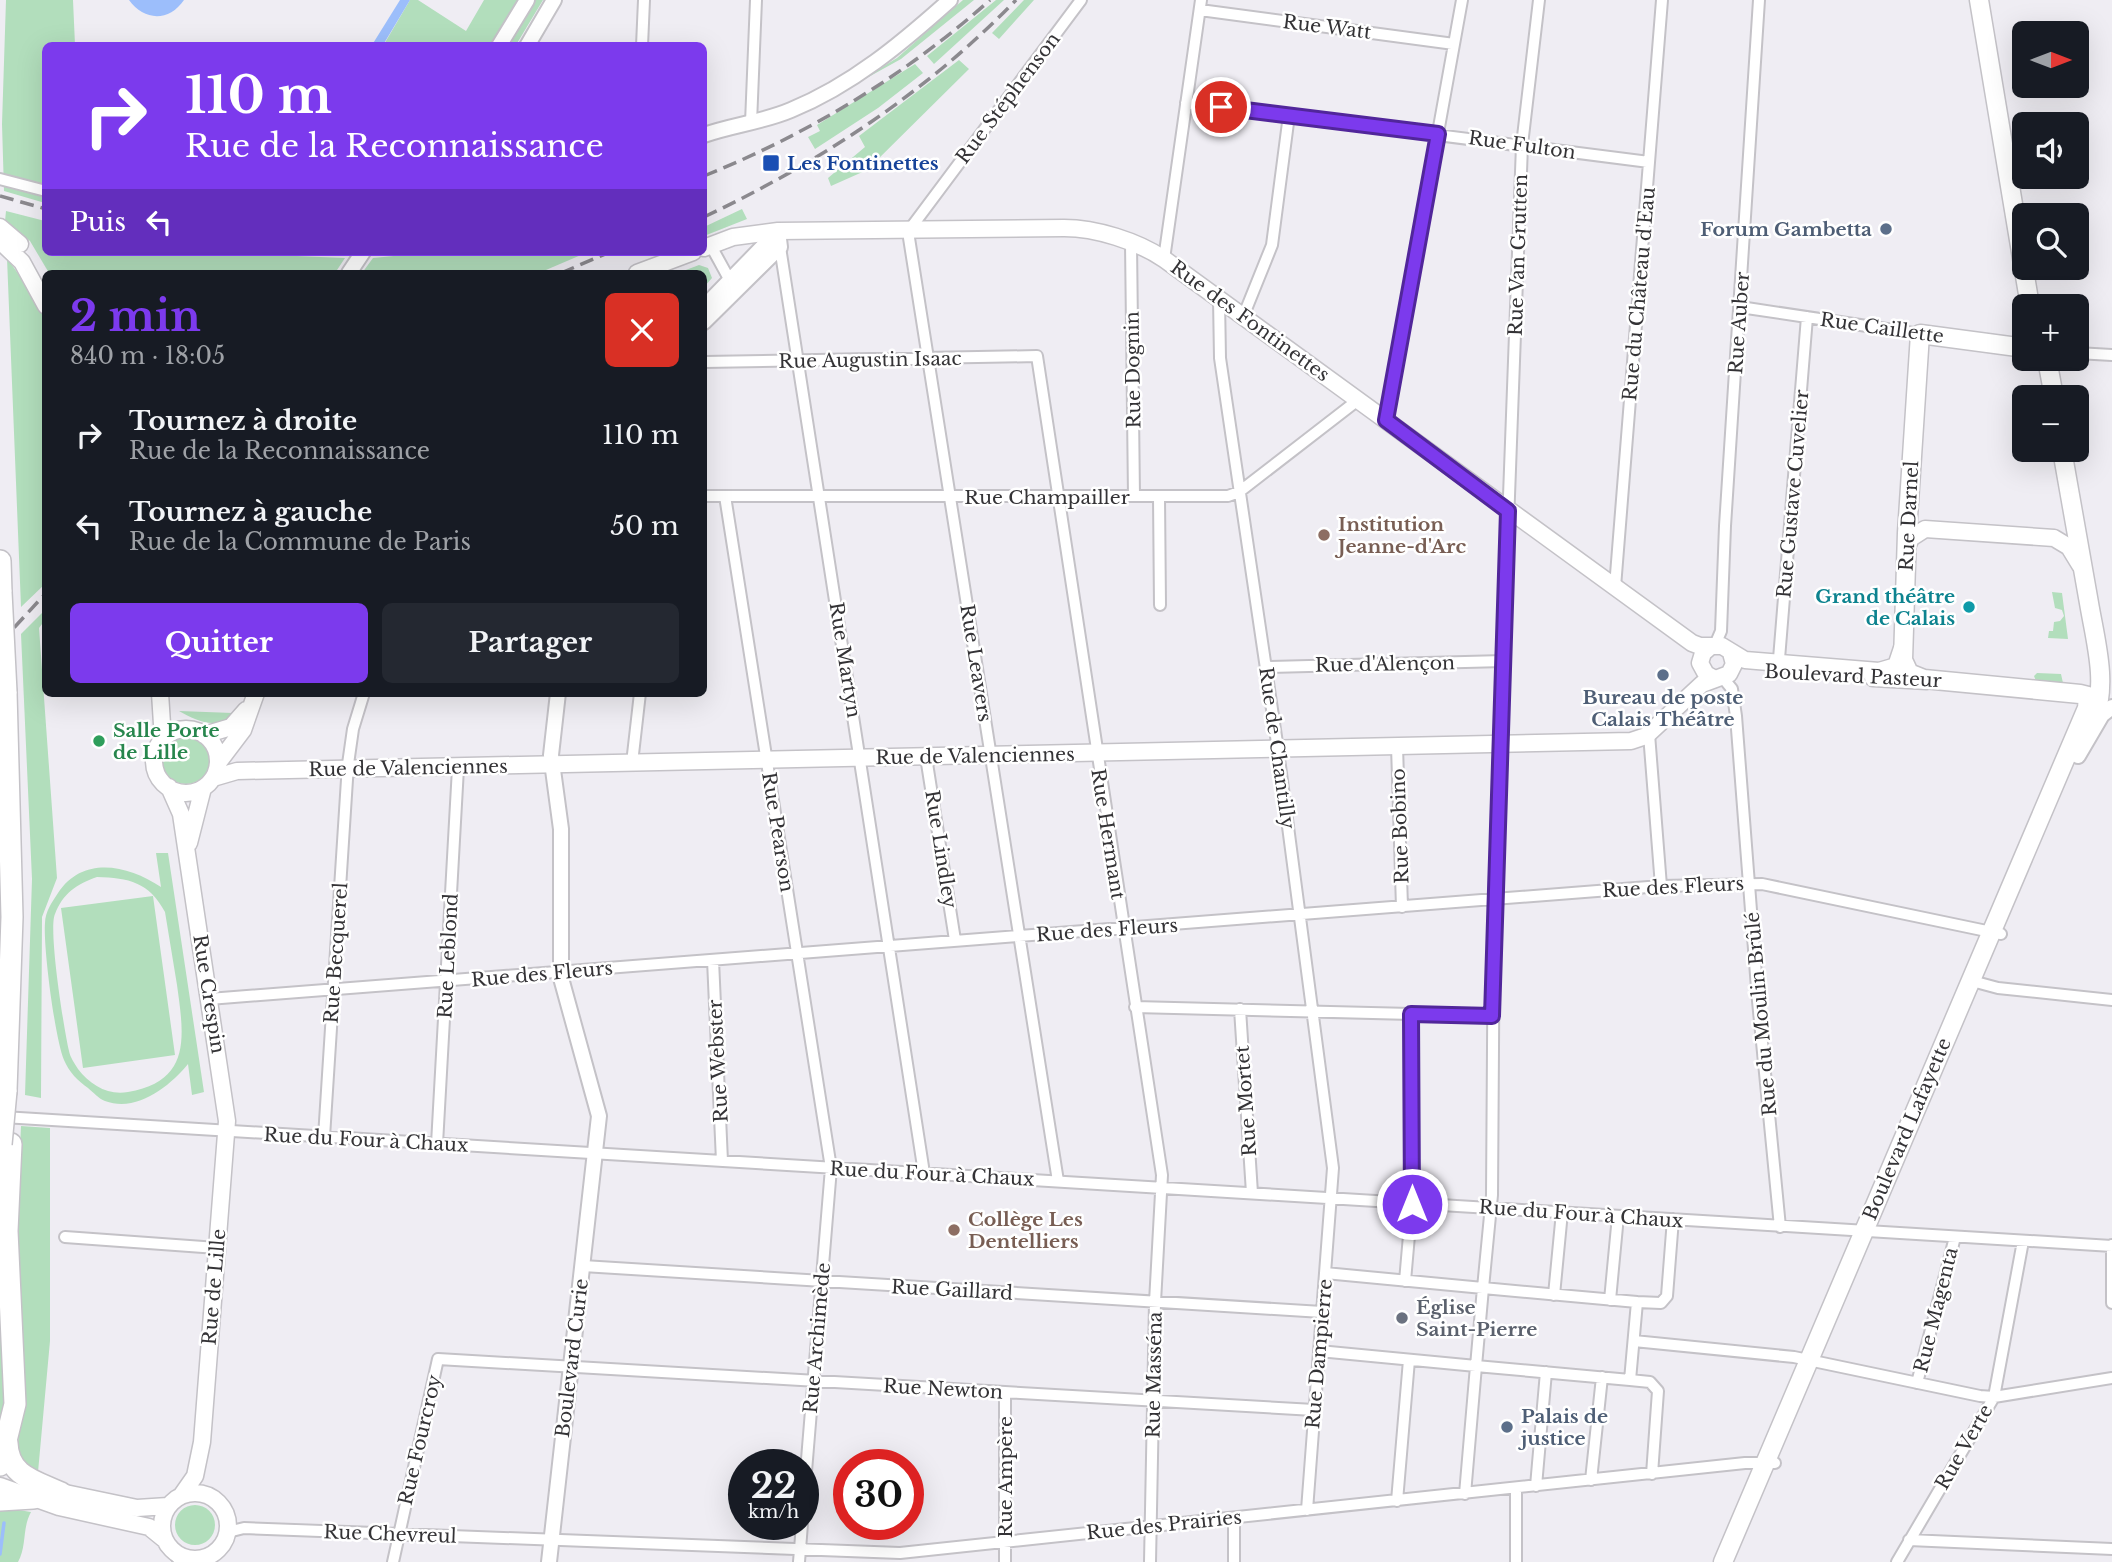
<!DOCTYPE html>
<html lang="fr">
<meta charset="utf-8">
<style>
body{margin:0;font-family:"Libre Baskerville",serif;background:#242831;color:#f1f3f6;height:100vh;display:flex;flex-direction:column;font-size:26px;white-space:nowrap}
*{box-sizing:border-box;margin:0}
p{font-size:23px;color:#9ea1a6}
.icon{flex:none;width:38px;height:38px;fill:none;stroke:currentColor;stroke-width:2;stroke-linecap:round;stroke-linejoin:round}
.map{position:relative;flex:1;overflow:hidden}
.sheet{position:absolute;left:42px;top:270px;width:665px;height:427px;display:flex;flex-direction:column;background:#171b24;border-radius:10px;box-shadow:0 7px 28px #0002}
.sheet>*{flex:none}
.guide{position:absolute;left:42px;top:42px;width:665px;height:214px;border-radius:10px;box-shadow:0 7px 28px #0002;background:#7c3aed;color:#fff;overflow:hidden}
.needle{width:46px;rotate:90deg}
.buttons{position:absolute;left:2012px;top:21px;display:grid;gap:14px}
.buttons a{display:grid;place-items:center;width:77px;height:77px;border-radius:10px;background:#171b24;box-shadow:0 7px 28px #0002;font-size:35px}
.speed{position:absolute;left:728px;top:1449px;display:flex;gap:14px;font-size:35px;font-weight:700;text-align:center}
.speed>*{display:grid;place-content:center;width:91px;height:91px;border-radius:50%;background:#171b24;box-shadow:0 7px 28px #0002;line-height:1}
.speed small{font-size:18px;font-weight:400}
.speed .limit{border:10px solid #d22;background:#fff;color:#111}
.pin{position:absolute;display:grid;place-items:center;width:60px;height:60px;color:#fff;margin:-30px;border:4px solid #fff;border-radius:50%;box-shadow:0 2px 7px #0007}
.me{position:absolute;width:77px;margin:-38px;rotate:0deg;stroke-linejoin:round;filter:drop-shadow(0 0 5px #0008)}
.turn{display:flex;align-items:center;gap:24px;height:147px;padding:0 28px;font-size:32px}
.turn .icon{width:91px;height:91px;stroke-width:2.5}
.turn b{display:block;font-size:49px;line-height:60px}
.then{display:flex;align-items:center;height:66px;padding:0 28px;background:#0003;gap:14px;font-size:26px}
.round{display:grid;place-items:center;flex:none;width:74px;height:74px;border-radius:10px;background:#242831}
.headline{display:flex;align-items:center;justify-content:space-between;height:119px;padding:0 28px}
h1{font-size:42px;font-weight:700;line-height:52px;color:#7c3aed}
.button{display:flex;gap:14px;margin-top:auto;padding:14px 28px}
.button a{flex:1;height:80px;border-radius:10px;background:#7c3aed;color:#fff;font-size:28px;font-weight:700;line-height:80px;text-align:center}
.button a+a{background:#242831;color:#f1f3f6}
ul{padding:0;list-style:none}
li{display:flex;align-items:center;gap:21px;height:91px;padding:0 28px}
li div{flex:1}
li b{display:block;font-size:26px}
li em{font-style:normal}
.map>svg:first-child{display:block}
.green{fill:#b2debc;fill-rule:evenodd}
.water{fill:#9cbefb}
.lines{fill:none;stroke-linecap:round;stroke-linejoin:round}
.stream{stroke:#9cbefb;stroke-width:3.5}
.minor-casing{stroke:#c4c2c7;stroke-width:14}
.tertiary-casing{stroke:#c4c2c7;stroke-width:18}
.secondary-casing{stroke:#c4c2c7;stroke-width:19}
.primary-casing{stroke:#c4c2c7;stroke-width:21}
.motorway-casing{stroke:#c4c2c7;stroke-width:24}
.minor{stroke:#fff;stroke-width:10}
.tertiary{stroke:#fff;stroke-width:14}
.secondary{stroke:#fff;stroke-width:16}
.primary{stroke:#fff;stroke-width:18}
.motorway{stroke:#fff;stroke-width:21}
.rail{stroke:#8b898e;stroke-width:3.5;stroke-dasharray:14 7;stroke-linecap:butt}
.motorway-bridge-casing{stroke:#c4c2c7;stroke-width:24;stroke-linecap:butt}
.motorway-bridge{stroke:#fff;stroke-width:21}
.route-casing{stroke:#51269a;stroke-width:18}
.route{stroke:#7c3aed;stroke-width:12}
.transit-dot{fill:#1a4fb4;stroke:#fff;stroke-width:2.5}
.service-dot{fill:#5c6f8a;stroke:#fff;stroke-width:2.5}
.education-dot{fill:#8d6e63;stroke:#fff;stroke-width:2.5}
.culture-dot{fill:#0f9aa8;stroke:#fff;stroke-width:2.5}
.leisure-dot{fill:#2e9e5b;stroke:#fff;stroke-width:2.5}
.worship-dot{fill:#6b7280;stroke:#fff;stroke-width:2.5}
.labels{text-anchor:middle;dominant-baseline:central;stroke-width:5;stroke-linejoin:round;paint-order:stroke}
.street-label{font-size:19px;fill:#343336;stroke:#fff}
.transit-label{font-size:19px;font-weight:bold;fill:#164399;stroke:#fff;text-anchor:start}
.service-label{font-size:19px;font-weight:bold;fill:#4e5e75;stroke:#fff;text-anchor:end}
.education-label{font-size:19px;font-weight:bold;fill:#785e54;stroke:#fff;text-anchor:start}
.culture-label{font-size:19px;font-weight:bold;fill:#0d838f;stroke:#fff;text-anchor:end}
.leisure-label{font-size:19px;font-weight:bold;fill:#27864d;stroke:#fff;text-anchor:start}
.worship-label{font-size:19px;font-weight:bold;fill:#5b616d;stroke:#fff;text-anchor:start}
</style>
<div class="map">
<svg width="2112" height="1562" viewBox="0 0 2112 1562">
<rect width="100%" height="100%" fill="#efedf3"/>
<!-- green -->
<path class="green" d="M6,0H73L75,45L46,46L45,203L4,191L2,124Z
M410,0H418L466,31L484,0H543L516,45L383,46Z
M963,0H974L901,59L845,90L897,58Z
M996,0H1004L934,64L927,56Z
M1024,0H1034L999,39L992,33Z
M959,60L969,69L867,170L831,186L828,178L865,147L859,136Z
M915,64L923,73L878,108L815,149L808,137L820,131L817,125Z
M742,209L747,219L704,236V227Z
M6,211L45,221L46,252H203L345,258L335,273H49L30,241L5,221Z
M435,252H588L539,273H362L373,258Z
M7,258L46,313L45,584L21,607Z
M699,265L708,268L712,278L704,287V273H678Z
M2052,592L2062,593L2068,639L2048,638L2049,631H2053L2054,622L2060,621L2064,616L2062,610L2055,608Z
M45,610V620L39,628L57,878L42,917L41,1098L25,1095L32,879L21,634Z
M2037,673L2061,674L2063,683L2036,681L2034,676Z
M179,711L233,713C218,731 197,721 179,711Z
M162 760a24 24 0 1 1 48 0a24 24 0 1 1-48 0Z
M156,853H168L204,1092L192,1095L188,1064C170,1086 137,1113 105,1101C99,1099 93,1092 88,1088C78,1081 69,1072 64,1060C55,1039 43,946 45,923C45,912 52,902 58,893C83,855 128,865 161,887ZM97,877C129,878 149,882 165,912C169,936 173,961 177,985C184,1036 192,1081 128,1092C109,1096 90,1085 78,1069C75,1064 70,1057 69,1051C64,1030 48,929 55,914C63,893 77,884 97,877Z
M153,896L175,1055L83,1068L61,908Z
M21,1126L50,1128V1341L38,1472L28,1467L17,1450L25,1384L16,1236Z
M0,1241L11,1389L0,1436Z
M175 1525a20 20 0 1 1 40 0a20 20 0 1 1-40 0Z
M6,1508L31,1512C22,1528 27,1546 18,1562H0V1511Z"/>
<!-- water -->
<path class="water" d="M129,0H184C169,22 144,21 129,0Z
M400,0H410L383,45H372Z"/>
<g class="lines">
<!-- stream -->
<path class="stream" d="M0,1554L4,1523"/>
<defs>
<path id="minor" d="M1200,10L1454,44
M642,46L644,0
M1186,103L1649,162
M751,123L756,0
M0,179L46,191
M1131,243L1134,496
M711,246L733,286
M780,247L924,1173
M1164,259L1201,0
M1219,299L1220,358L1277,743L1333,1168L1307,1510
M1740,307L1920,334
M1243,317L1272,245L1289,115
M2077,353L2112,355
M704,362L1037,356L1162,1175L1155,1302L1150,1562
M1386,420L1462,0
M704,496H1228L1239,492L1358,400
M725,496L831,1168L803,1508
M1159,497L1160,605
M1615,587L1662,0
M1715,645L1721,631L1725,526L1759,0
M1266,667L1504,661
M1778,671L1807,317
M1723,678L1732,689L1736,716L1758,1001L1780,1227
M1649,734L1661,886
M1397,746L1402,907
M926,757L955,940
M632,763L640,693
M713,960L722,1161
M1972,981L1998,988L2112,1000
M209,999L1661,886L1762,884L2001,934
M1135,1007L1492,1016
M1240,1009L1252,1193
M3,1117L2112,1246
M324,1137L348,764L353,729L364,693
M437,1144L458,768
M1058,1181L909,238L910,229L1081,0
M65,1237L217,1248
M2112,1245V1303
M583,1266L1322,1312
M1325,1273L1483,1288L1492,1195L1494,901L1522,145L1539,0
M1405,1281L1413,1190L1411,1014
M1483,1288L1637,1302L1630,1380L1476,1366Z
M1554,1295L1562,1212
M1610,1300L1618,1216
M1637,1302L1661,1303L1667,1296L1673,1219
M1634,1341L1794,1357L1980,1396L1994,1397L2112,1378
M1319,1351L1476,1366L1465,1494
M1630,1380L1650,1382L1658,1391L1652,1474
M1917,1383L1955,1237
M1591,1480L1602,1377
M1536,1486L1546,1372
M1516,1488V1562
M1397,1501L1409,1360
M1234,1518V1562
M228,1532L244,1528L900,1553L1745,1463H1775
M1909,1540L2112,1549
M393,1562L438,1359L1314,1410
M799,1562L802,1524
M1005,1562V1393
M1897,1562L1994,1397L2023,1241"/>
<path id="tertiary" d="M499,46L527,0
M527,46L554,0
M704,135C732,125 763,122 791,110C852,85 902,43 950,0
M349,273L363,252
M704,307L778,231
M704,322L780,247L778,231
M2078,756L2102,715L2112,707
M176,1553L183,1562
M202,1562L205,1558
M549,1562L599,1116L561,978V829L551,755L558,693"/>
<path id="secondary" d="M0,227L20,244
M0,241L22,262L46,306
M704,248L733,237L778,231L1064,228C1096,228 1137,241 1164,259L1692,643L1700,646H1722L1745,660L1879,671L1896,666L1902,648
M637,273L693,252
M1906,549L1911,538L1925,529L2054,538L2069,547L2080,565
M1711,646L1703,653L1700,663L1706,674L1715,679
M1873,678L1927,681
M160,693L163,740
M154 761a32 32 0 1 1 64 0a32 32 0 1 1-64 0Z
M204,735L231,727L246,710
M218,763L243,730L256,693
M213,778L237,771L1631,741L1646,736L1702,684L1729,674L1734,664L1731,653
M169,787L181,814L227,1121L202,1442L195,1476L181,1496
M189,843L203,788
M0,1486L59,1507L149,1527L165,1540
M51,1490L137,1508L168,1506
M162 1526a33 33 0 1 1 66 0a33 33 0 1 1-66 0Z"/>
<path id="primary" d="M1979,0L2030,306
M2047,359L2054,397
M2062,450C2071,501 2080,552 2089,603C2095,639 2108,683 2094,719
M1723,1562L2087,708L2088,696L2080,694L1924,679L1909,673L1903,660L1907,533L1920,334L2025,348"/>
<path id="motorway" d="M0,561L1,592
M6,692L12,917L6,1091
M7,1443C8,1476 35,1481 61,1493
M0,1465L15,1404L7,1231L11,1144
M0,1500L33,1498"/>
</defs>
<!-- minor casing -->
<use href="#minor" class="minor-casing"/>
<!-- tertiary casing -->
<use href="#tertiary" class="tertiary-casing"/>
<!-- secondary casing -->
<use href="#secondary" class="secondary-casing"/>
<!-- primary casing -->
<use href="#primary" class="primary-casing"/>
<!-- motorway casing -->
<use href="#motorway" class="motorway-casing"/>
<!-- minor -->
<use href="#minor" class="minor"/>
<!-- tertiary -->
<use href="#tertiary" class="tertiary"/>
<!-- secondary -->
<use href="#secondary" class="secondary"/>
<!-- primary -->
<use href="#primary" class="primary"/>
<!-- motorway -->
<use href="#motorway" class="motorway"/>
<!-- rail -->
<path class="rail" d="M704,176C808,134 906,75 990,0
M0,196L46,209
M704,217C820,162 926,93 1016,0
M561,273L610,252
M0,643L46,593"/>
<defs>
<path id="motorway-bridge" d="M1,592L6,692
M1,1144L6,1091"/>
</defs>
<!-- motorway-bridge casing -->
<use href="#motorway-bridge" class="motorway-bridge-casing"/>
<!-- motorway-bridge -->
<use href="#motorway-bridge" class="motorway-bridge"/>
</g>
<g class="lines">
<defs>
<path id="route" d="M1221,107L1438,134L1386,420L1508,511L1492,1016L1411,1014L1412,1204"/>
</defs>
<!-- route casing -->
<use href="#route" class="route-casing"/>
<!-- route -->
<use href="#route" class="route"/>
</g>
<!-- markers -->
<rect class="transit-dot" x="762" y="154" width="18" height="18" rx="3.5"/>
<g class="service-dot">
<circle cx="1886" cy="229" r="7"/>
<circle cx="1663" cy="675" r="7"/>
<circle cx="1507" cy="1427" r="7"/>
</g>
<g class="education-dot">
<circle cx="1324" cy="535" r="7"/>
<circle cx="954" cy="1230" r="7"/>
</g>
<circle class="culture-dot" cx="1969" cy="607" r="7"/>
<circle class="leisure-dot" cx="99" cy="741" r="7"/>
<circle class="worship-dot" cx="1402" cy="1318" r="7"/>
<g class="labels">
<!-- street labels -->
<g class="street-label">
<text transform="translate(1327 27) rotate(7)">Rue Watt</text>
<text transform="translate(1008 98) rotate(-53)">Rue Stéphenson</text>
<text transform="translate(1522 145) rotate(8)">Rue Fulton</text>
<text transform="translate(1518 255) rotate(-88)">Rue Van Grutten</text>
<text transform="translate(1639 294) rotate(-85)">Rue du Château d'Eau</text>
<text transform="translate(1250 321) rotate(36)">Rue des Fontinettes</text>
<text transform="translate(1739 323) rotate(-86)">Rue Auber</text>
<text transform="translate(1882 328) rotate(8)">Rue Caillette</text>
<text transform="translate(870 360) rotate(-1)">Rue Augustin Isaac</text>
<text transform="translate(1133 370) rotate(-91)">Rue Dognin</text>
<text transform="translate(1793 494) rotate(-85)">Rue Gustave Cuvelier</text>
<text x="1047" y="497">Rue Champailler</text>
<text transform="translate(1909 516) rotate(-87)">Rue Darnel</text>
<text transform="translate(845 660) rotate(81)">Rue Martyn</text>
<text transform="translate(976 663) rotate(81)">Rue Leavers</text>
<text transform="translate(1385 664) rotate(-1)">Rue d'Alençon</text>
<text transform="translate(1853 676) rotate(3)">Boulevard Pasteur</text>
<text transform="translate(1277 748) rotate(82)">Rue de Chantilly</text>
<text transform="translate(975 756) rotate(-1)">Rue de Valenciennes</text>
<text transform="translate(408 768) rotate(-1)">Rue de Valenciennes</text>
<text transform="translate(1400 826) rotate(-92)">Rue Bobino</text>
<text transform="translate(778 832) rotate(81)">Rue Pearson</text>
<text transform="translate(1108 834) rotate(81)">Rue Hermant</text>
<text transform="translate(941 849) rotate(81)">Rue Lindley</text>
<text transform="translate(1673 887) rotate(-3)">Rue des Fleurs</text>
<text transform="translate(1107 930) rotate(-4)">Rue des Fleurs</text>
<text transform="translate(336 953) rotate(-86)">Rue Becquerel</text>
<text transform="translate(448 956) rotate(-87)">Rue Leblond</text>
<text transform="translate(542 974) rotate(-5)">Rue des Fleurs</text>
<text transform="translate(209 994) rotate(81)">Rue Crespin</text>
<text transform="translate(1761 1014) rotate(-95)">Rue du Moulin Brûlé</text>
<text transform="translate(718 1061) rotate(-93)">Rue Webster</text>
<text transform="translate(1246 1101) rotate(-94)">Rue Mortet</text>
<text transform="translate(1907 1129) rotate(-67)">Boulevard Lafayette</text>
<text transform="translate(366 1140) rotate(3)">Rue du Four à Chaux</text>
<text transform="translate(932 1174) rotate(3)">Rue du Four à Chaux</text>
<text transform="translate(1581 1214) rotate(4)">Rue du Four à Chaux</text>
<text transform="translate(214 1287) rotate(-85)">Rue de Lille</text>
<text transform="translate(952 1290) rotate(3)">Rue Gaillard</text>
<text transform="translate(1936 1310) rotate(-76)">Rue Magenta</text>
<text transform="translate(817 1338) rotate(-85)">Rue Archimède</text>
<text transform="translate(1319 1354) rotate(-85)">Rue Dampierre</text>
<text transform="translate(572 1358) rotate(-83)">Boulevard Curie</text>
<text transform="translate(1154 1375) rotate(-89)">Rue Masséna</text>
<text transform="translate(943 1389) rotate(3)">Rue Newton</text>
<text transform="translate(420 1440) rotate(-77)">Rue Fourcroy</text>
<text transform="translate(1964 1447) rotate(-60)">Rue Verte</text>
<text transform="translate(1005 1477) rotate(-90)">Rue Ampère</text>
<text transform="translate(1164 1525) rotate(-6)">Rue des Prairies</text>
<text transform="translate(390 1534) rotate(2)">Rue Chevreul</text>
</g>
<!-- transit labels -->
<g class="transit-label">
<text x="787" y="163">Les Fontinettes</text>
</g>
<!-- service labels -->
<g class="service-label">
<text x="1872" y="229">Forum Gambetta</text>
<text x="1663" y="697" text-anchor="middle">Bureau de poste<tspan x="1663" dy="22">Calais Théâtre</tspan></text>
<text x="1521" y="1416" text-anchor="start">Palais de<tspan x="1521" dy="22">justice</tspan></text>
</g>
<!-- education labels -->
<g class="education-label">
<text x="1338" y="524">Institution<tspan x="1338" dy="22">Jeanne-d'Arc</tspan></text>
<text x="968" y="1219">Collège Les<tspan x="968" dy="22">Dentelliers</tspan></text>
</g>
<!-- culture labels -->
<g class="culture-label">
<text x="1955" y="596">Grand théâtre<tspan x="1955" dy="22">de Calais</tspan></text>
</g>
<!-- leisure labels -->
<g class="leisure-label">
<text x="113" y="730">Salle Porte<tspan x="113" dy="22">de Lille</tspan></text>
</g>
<!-- worship labels -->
<g class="worship-label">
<text x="1416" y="1307">Église<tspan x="1416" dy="22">Saint-Pierre</tspan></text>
</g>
</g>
</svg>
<div class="buttons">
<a><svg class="needle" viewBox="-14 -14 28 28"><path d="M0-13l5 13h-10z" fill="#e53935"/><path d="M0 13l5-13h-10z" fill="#9ea1a6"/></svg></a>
<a><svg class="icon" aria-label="sound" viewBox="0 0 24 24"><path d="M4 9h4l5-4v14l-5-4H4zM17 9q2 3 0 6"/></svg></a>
<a><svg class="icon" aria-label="search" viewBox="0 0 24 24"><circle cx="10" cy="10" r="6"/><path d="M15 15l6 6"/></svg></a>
<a>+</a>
<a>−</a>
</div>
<div class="speed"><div>22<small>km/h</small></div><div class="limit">30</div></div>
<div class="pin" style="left:1221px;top:107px;background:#d93025"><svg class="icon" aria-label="arrive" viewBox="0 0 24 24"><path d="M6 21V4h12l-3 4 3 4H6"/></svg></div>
<svg class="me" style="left:1412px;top:1204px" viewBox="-20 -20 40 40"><circle r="17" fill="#7c3aed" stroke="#fff" stroke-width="3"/><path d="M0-11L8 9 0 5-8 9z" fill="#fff"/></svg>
<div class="guide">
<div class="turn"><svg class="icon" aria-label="right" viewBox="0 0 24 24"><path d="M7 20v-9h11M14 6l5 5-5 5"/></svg><div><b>110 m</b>Rue de la Reconnaissance</div></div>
<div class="then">Puis<svg class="icon" aria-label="left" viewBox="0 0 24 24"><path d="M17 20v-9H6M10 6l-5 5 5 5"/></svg></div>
</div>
<section class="sheet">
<div class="headline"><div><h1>2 min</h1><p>840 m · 18:05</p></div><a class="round" style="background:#d93025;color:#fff"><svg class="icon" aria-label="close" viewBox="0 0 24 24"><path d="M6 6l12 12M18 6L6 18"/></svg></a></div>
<ul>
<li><svg class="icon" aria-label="right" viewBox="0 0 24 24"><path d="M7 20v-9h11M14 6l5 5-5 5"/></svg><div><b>Tournez à droite</b><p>Rue de la Reconnaissance</p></div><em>110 m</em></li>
<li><svg class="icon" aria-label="left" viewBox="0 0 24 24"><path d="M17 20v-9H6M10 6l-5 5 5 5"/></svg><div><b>Tournez à gauche</b><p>Rue de la Commune de Paris</p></div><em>50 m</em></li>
</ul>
<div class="button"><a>Quitter</a><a>Partager</a></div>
</section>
</div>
